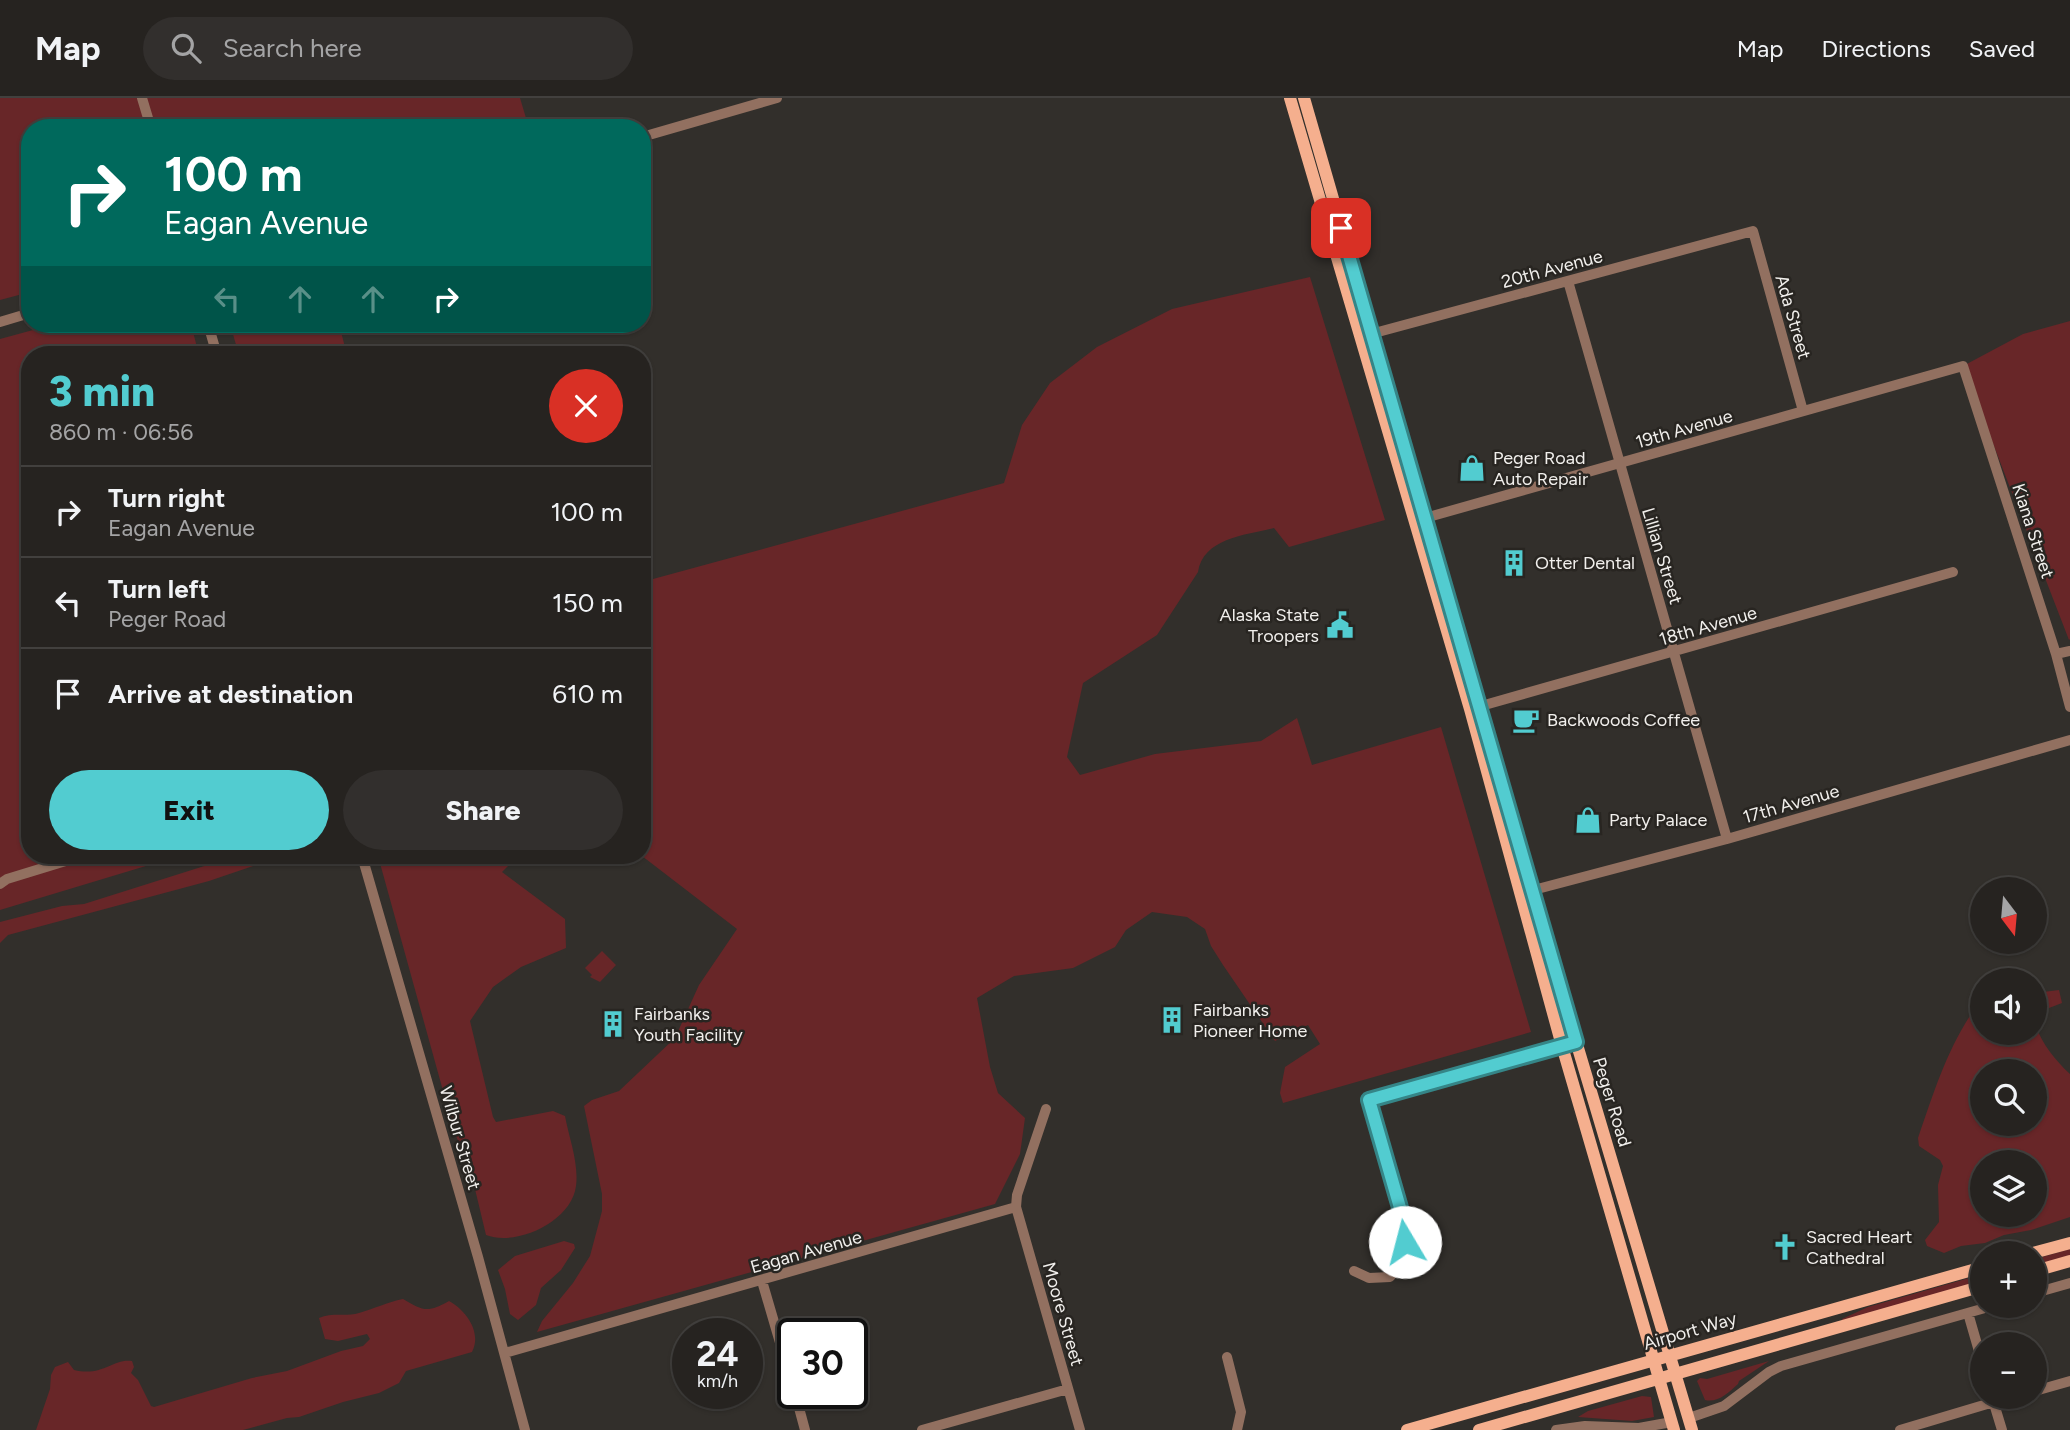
<!DOCTYPE html>
<meta charset="utf-8">
<style>
body{margin:0;font-family:Figtree,sans-serif;background:#322f2d;color:#f1f3f6;height:100vh;display:flex;flex-direction:column;font-size:26px;white-space:nowrap}
*{box-sizing:border-box;margin:0}
p{font-size:23px;color:#a4a4a5}
.icon{flex:none;width:38px;height:38px;fill:none;stroke:currentColor;stroke-width:2;stroke-linecap:round;stroke-linejoin:round}
.map{position:relative;flex:1;overflow:hidden}
.side{position:absolute;left:21px;top:248px;width:630px;height:518px;display:flex;flex-direction:column;background:#262320;border-radius:28px;box-shadow:0 2px 5px #0004,0 0 0 2px #42403e}
.side>*{flex:none}
.guide{position:absolute;left:21px;top:21px;width:630px;height:214px;border-radius:28px;box-shadow:0 2px 5px #0004,0 0 0 2px #42403e;background:#00695c;color:#fff;overflow:hidden}
.needle{width:46px;rotate:164deg}
.buttons{position:absolute;left:1970px;top:779px;display:grid;gap:14px}
.buttons a{display:grid;place-items:center;width:77px;height:77px;border-radius:50%;background:#262320;box-shadow:0 2px 5px #0004,0 0 0 2px #42403e;font-size:35px}
.speed{position:absolute;left:672px;top:1220px;display:flex;gap:14px;font-size:35px;font-weight:700;text-align:center}
.speed>*{display:grid;place-content:center;width:91px;height:91px;border-radius:50%;background:#262320;box-shadow:0 2px 5px #0004,0 0 0 2px #42403e;line-height:1}
.speed small{font-size:18px;font-weight:400}
.speed .limit{border:4px solid #111;border-radius:10px;background:#fff;color:#111}
.pin{position:absolute;display:grid;place-items:center;width:60px;height:60px;color:#fff;margin:-30px;border-radius:14px;box-shadow:0 4px 10px #0006}
.me{position:absolute;width:77px;margin:-38px;rotate:352deg;stroke-linejoin:round;filter:drop-shadow(0 0 5px #0008)}
.turn{display:flex;align-items:center;gap:24px;height:147px;padding:0 28px;font-size:32px}
.turn .icon{width:91px;height:91px;stroke-width:2.5}
.turn b{display:block;font-size:49px;line-height:60px}
.lanes{display:flex;align-items:center;height:66px;padding:0 28px;background:#0003;justify-content:center;gap:35px;direction:ltr}
.lanes .off{opacity:.35}
.round{display:grid;place-items:center;flex:none;width:74px;height:74px;border-radius:37px;background:#322f2d}
.headline{display:flex;align-items:center;justify-content:space-between;height:119px;padding:0 28px}
h1{font-size:42px;font-weight:800;line-height:52px;color:#52ccd0}
.primary-button{display:flex;gap:14px;margin-top:auto;padding:14px 28px}
.primary-button a{flex:1;height:80px;border-radius:42px;background:#52ccd0;color:#111;font-size:28px;font-weight:800;line-height:80px;text-align:center}
.primary-button a+a{background:#322f2d;color:#f1f3f6}
ul{padding:0;list-style:none}
li{display:flex;align-items:center;gap:21px;height:91px;padding:0 28px;border-top:2px solid #42403e}
li div{flex:1}
li b{display:block;font-size:26px}
li em{font-style:normal}
header{display:flex;align-items:center;gap:42px;box-sizing:border-box;height:98px;padding:0 35px;background:#262320;border-bottom:2px solid #42403e}
header strong{font-size:33px}
nav{display:flex;gap:38px;margin-inline-start:auto;font-size:24px}
.search{width:490px;height:63px;background:#322f2d;display:flex;align-items:center;gap:18px;box-sizing:border-box;padding:0 24px;border-radius:38px;color:#a4a4a5;font-size:26px}
.map>svg:first-child{display:block}
.green{fill:#682628;fill-rule:evenodd}
.lines{fill:none;stroke-linecap:round;stroke-linejoin:round}
.minor{stroke:#927060;stroke-width:10}
.major{stroke:#f5af8e;stroke-width:12}
.route-casing{stroke:#358587;stroke-width:18}
.route{stroke:#52ccd0;stroke-width:12}
.labels{text-anchor:middle;dominant-baseline:central;stroke-width:5;stroke-linejoin:round;paint-order:stroke}
.street-label{font-size:18px;fill:#f1efec;stroke:#282521}
.poi-label{font-size:18px;fill:#f1efec;stroke:#282521;text-anchor:start}
</style>
<header>
<strong>Map</strong>
<div class="search"><svg class="icon" aria-label="search" viewBox="0 0 24 24"><circle cx="10" cy="10" r="6"/><path d="M15 15l6 6"/></svg>Search here</div>
<nav><a>Map</a><a>Directions</a><a>Saved</a></nav>
</header>
<div class="map">
<svg width="2070" height="1332" viewBox="0 0 2070 1332">
<rect width="100%" height="100%" fill="#322f2b"/>
<!-- green -->
<path class="green" d="M0,0H520L529,30H30V194L0,202Z
M1310,179L1385,422L1289,449L1274,430C1246,437 1203,440 1198,474L1157,537L1083,585L1067,659L1080,677L1155,656L1261,643L1297,620L1312,667L1441,629L1531,934L1283,1005L1280,995L1285,969L1320,946L1308,927L1275,943L1223,867L1211,848L1205,831L1187,819L1152,814L1126,832L1115,849L1073,870L1014,878L977,900L990,969L998,995L1025,1020L1020,1056L995,1106L537,1234L542,1223L573,1185L590,1158L602,1113V1096L584,1008L592,1002L619,993L675,940L699,887L737,831L642,758V484L1004,385L1022,327L1050,285L1097,249L1172,211Z
M2070,223V541L2069,542L1963,268L2023,236Z
M55,226H191L199,257H30V758H179L0,812V241Z
M230,226H339L347,257H239Z
M236,758H282L209,783L8,837L0,845V824L62,808L84,806Z
M378,758H518L502,774L565,821L566,850L521,869L493,889L470,923L493,1019L496,1024L553,1013L565,1018C569,1040 579,1065 576,1088C572,1123 517,1149 486,1137L469,1066L455,1036Z
M602,853L616,867L600,884L590,879L592,877L585,870Z
M2059,892L2062,905L2036,915L2035,918V895Z
M1983,899V934H2035V926C2042,946 2055,962 2070,976V1119L2031,1132L2004,1137L1985,1145L1961,1148L1944,1155L1927,1148L1925,1142L1939,1124L1938,1087L1943,1068L1940,1062L1919,1048L1918,1040C1936,988 1949,944 1983,899ZM1983,973H2035V1026H1983ZM1983,1064H2035V1116H1983Z
M564,1143L574,1146L575,1150L561,1172L541,1190L536,1207L518,1222L510,1216L505,1191L498,1172L515,1158Z
M2070,1151V1158L2035,1168V1161Z
M1983,1176V1183L1843,1223L1842,1221L1868,1209Z
M403,1201C423,1213 428,1215 449,1203C467,1213 482,1235 472,1254L406,1273L399,1285L379,1295L343,1304L299,1319L287,1320L243,1332H36L50,1291L51,1277L55,1269L68,1264L74,1272C103,1279 113,1260 132,1263L134,1269L131,1275L138,1282L151,1308L154,1309L252,1280L287,1273L341,1253L363,1248L370,1241L367,1236L338,1243L325,1241L319,1220C332,1214 346,1219 359,1215C374,1211 387,1204 403,1201Z
M1769,1263L1739,1283L1738,1286C1728,1295 1718,1305 1705,1302L1697,1283L1700,1280L1707,1281Z
M1642,1298L1651,1299L1654,1319L1632,1323L1578,1319L1588,1313Z"/>
<g class="lines">
<!-- minor -->
<path class="minor" d="M142,0L151,30
M642,39L777,0
M1568,183L1727,741
M0,224L30,215
M208,226L217,257
M1367,237L1753,133L1803,313
M1418,422L1963,268L2056,556L2070,609
M2056,556L2070,553
M1474,610L1953,474
M362,758L478,1159L525,1332
M0,786L7,781L82,758
M1526,794L1727,741L2070,642
M1016,1109L1080,1332
M1354,1173L1369,1180L1390,1179L1405,1160V1127L1369,1002L1567,947
M762,1183L793,1289
M2035,1195L2070,1185
M1968,1215L1983,1267
M505,1255L1016,1109L1017,1097L1046,1011
M1227,1259L1241,1314L1237,1332
M2035,1293L2070,1283
M795,1295L805,1332
M1992,1299L2002,1332
M1689,1320L1724,1308L1769,1274L1781,1268L1992,1208
M922,1332L1068,1291
M1556,1332L1585,1328L1639,1330L1672,1324
M1900,1332L2014,1298"/>
<!-- major -->
<path class="major" d="M1290,0L1470,611L1562,948L1674,1332
M1304,0L1578,950L1692,1332
M2033,1155L2070,1145
M2035,1173L2070,1163
M1407,1332L1983,1169
M1479,1332L1983,1188"/>
</g>
<g class="lines">
<defs>
<path id="route" d="M1341,130L1576,944L1369,1002L1405,1127V1144"/>
</defs>
<!-- route casing -->
<use href="#route" class="route-casing"/>
<!-- route -->
<use href="#route" class="route"/>
</g>
<!-- icons -->
<defs>
<symbol id="shop-bare" viewBox="-9 -9 18 18"><path d="M-5-2.5h2.3a2.7 3.5 0 0 1 5.4 0H5L5.5 6h-11ZM-1.5-2.5h3a1.5 2.3 0 0 0-3 0Z" fill="#52ccd0" stroke="#282521" stroke-width="2.5" paint-order="stroke"/></symbol>
<symbol id="building-bare" viewBox="-9 -9 18 18"><path d="M-4-6H4V6H1V3H-1V6H-4ZM-2.5-4.3h1.7v1.8h-1.7ZM.8-4.3h1.7v1.8H.8ZM-2.5-1h1.7V.8h-1.7ZM.8-1h1.7V.8H.8Z" fill="#52ccd0" stroke="#282521" stroke-width="2.5" paint-order="stroke"/></symbol>
<symbol id="civic-bare" viewBox="-9 -9 18 18"><path d="M-.6-6.5H3V-4.5H.6V-3L4-1V1h2V6H-6V1h2V-1L-.6-3ZM-1.2 2.5V6h2.4V2.5Z" fill="#52ccd0" stroke="#282521" stroke-width="2.5" paint-order="stroke"/></symbol>
<symbol id="cafe-bare" viewBox="-9 -9 18 18"><path d="M-5.5-4.5H6V0H3Q3 3.5 0 3.5H-2.5Q-5.5 3.5-5.5 0ZM3-3.2v2h1.7v-2ZM-6 4.5H4V6H-6Z" fill="#52ccd0" stroke="#282521" stroke-width="2.5" paint-order="stroke"/></symbol>
<symbol id="church-bare" viewBox="-9 -9 18 18"><path d="M-1.2-6h2.4v3.5h3.3v2.4h-3.3V6h-2.4V-.1h-3.3v-2.4h3.3Z" fill="#52ccd0" stroke="#282521" stroke-width="2.5" paint-order="stroke"/></symbol>
</defs>
<g fill-rule="evenodd">
<use href="#shop-bare" x="1453" y="351" width="38" height="38"/>
<use href="#building-bare" x="1495" y="446" width="38" height="38"/>
<use href="#civic-bare" x="1321" y="508" width="38" height="38"/>
<use href="#cafe-bare" x="1507" y="603" width="38" height="38"/>
<use href="#shop-bare" x="1569" y="703" width="38" height="38"/>
<use href="#building-bare" x="1153" y="903" width="38" height="38"/>
<use href="#building-bare" x="594" y="907" width="38" height="38"/>
<use href="#church-bare" x="1766" y="1130" width="38" height="38"/>
</g>
<g class="labels">
<!-- street labels -->
<g class="street-label">
<text transform="translate(1552 171) rotate(-15)">20th Avenue</text>
<text transform="translate(1793 219) rotate(74)">Ada Street</text>
<text transform="translate(1684 331) rotate(-16)">19th Avenue</text>
<text transform="translate(2033 433) rotate(72)">Kiana Street</text>
<text transform="translate(1662 458) rotate(73)">Lillian Street</text>
<text transform="translate(1708 528) rotate(-16)">18th Avenue</text>
<text transform="translate(1791 706) rotate(-16)">17th Avenue</text>
<text transform="translate(1612 1004) rotate(73)">Peger Road</text>
<text transform="translate(460 1040) rotate(74)">Wilbur Street</text>
<text transform="translate(806 1154) rotate(-16)">Eagan Avenue</text>
<text transform="translate(1063 1216) rotate(74)">Moore Street</text>
<text transform="translate(1690 1233) rotate(-16)">Airport Way</text>
</g>
<!-- poi labels -->
<g class="poi-label">
<text x="1493" y="360">Peger Road<tspan x="1493" dy="21">Auto Repair</tspan></text>
<text x="1535" y="465">Otter Dental</text>
<text x="1319" y="517" text-anchor="end">Alaska State<tspan x="1319" dy="21">Troopers</tspan></text>
<text x="1547" y="622">Backwoods Coffee</text>
<text x="1609" y="722">Party Palace</text>
<text x="1193" y="912">Fairbanks<tspan x="1193" dy="21">Pioneer Home</tspan></text>
<text x="634" y="916">Fairbanks<tspan x="634" dy="21">Youth Facility</tspan></text>
<text x="1806" y="1139">Sacred Heart<tspan x="1806" dy="21">Cathedral</tspan></text>
</g>
</g>
</svg>
<div class="buttons">
<a><svg class="needle" viewBox="-14 -14 28 28"><path d="M0-13l5 13h-10z" fill="#e53935"/><path d="M0 13l5-13h-10z" fill="#a4a4a5"/></svg></a>
<a><svg class="icon" aria-label="sound" viewBox="0 0 24 24"><path d="M4 9h4l5-4v14l-5-4H4zM17 9q2 3 0 6"/></svg></a>
<a><svg class="icon" aria-label="search" viewBox="0 0 24 24"><circle cx="10" cy="10" r="6"/><path d="M15 15l6 6"/></svg></a>
<a><svg class="icon" aria-label="layers" viewBox="0 0 24 24"><path d="M12 4l9 5-9 5-9-5zM3 14l9 5 9-5"/></svg></a>
<a>+</a>
<a>−</a>
</div>
<div class="speed"><div>24<small>km/h</small></div><div class="limit">30</div></div>
<div class="pin" style="left:1341px;top:130px;background:#d93025"><svg class="icon" aria-label="arrive" viewBox="0 0 24 24"><path d="M6 21V4h12l-3 4 3 4H6"/></svg></div>
<svg class="me" style="left:1405px;top:1144px" viewBox="-20 -20 40 40"><circle r="19" fill="#fff"/><path d="M0-13L10 11 0 6-10 11z" fill="#52ccd0"/></svg>
<div class="guide">
<div class="turn"><svg class="icon" aria-label="right" viewBox="0 0 24 24"><path d="M7 20v-9h11M14 6l5 5-5 5"/></svg><div><b>100 m</b>Eagan Avenue</div></div>
<div class="lanes"><svg class="icon off" aria-label="left" viewBox="0 0 24 24"><path d="M17 20v-9H6M10 6l-5 5 5 5"/></svg><svg class="icon off" aria-label="ahead" viewBox="0 0 24 24"><path d="M12 20V5M6 11l6-6 6 6"/></svg><svg class="icon off" aria-label="ahead" viewBox="0 0 24 24"><path d="M12 20V5M6 11l6-6 6 6"/></svg><svg class="icon" aria-label="right" viewBox="0 0 24 24"><path d="M7 20v-9h11M14 6l5 5-5 5"/></svg></div>
</div>
<section class="side">
<div class="headline"><div><h1>3 min</h1><p>860 m · 06:56</p></div><a class="round" style="background:#d93025;color:#fff"><svg class="icon" aria-label="close" viewBox="0 0 24 24"><path d="M6 6l12 12M18 6L6 18"/></svg></a></div>
<ul>
<li><svg class="icon" aria-label="right" viewBox="0 0 24 24"><path d="M7 20v-9h11M14 6l5 5-5 5"/></svg><div><b>Turn right</b><p>Eagan Avenue</p></div><em>100 m</em></li>
<li><svg class="icon" aria-label="left" viewBox="0 0 24 24"><path d="M17 20v-9H6M10 6l-5 5 5 5"/></svg><div><b>Turn left</b><p>Peger Road</p></div><em>150 m</em></li>
<li><svg class="icon" aria-label="arrive" viewBox="0 0 24 24"><path d="M6 21V4h12l-3 4 3 4H6"/></svg><div><b>Arrive at destination</b></div><em>610 m</em></li>
</ul>
<div class="primary-button"><a>Exit</a><a>Share</a></div>
</section>
</div>
